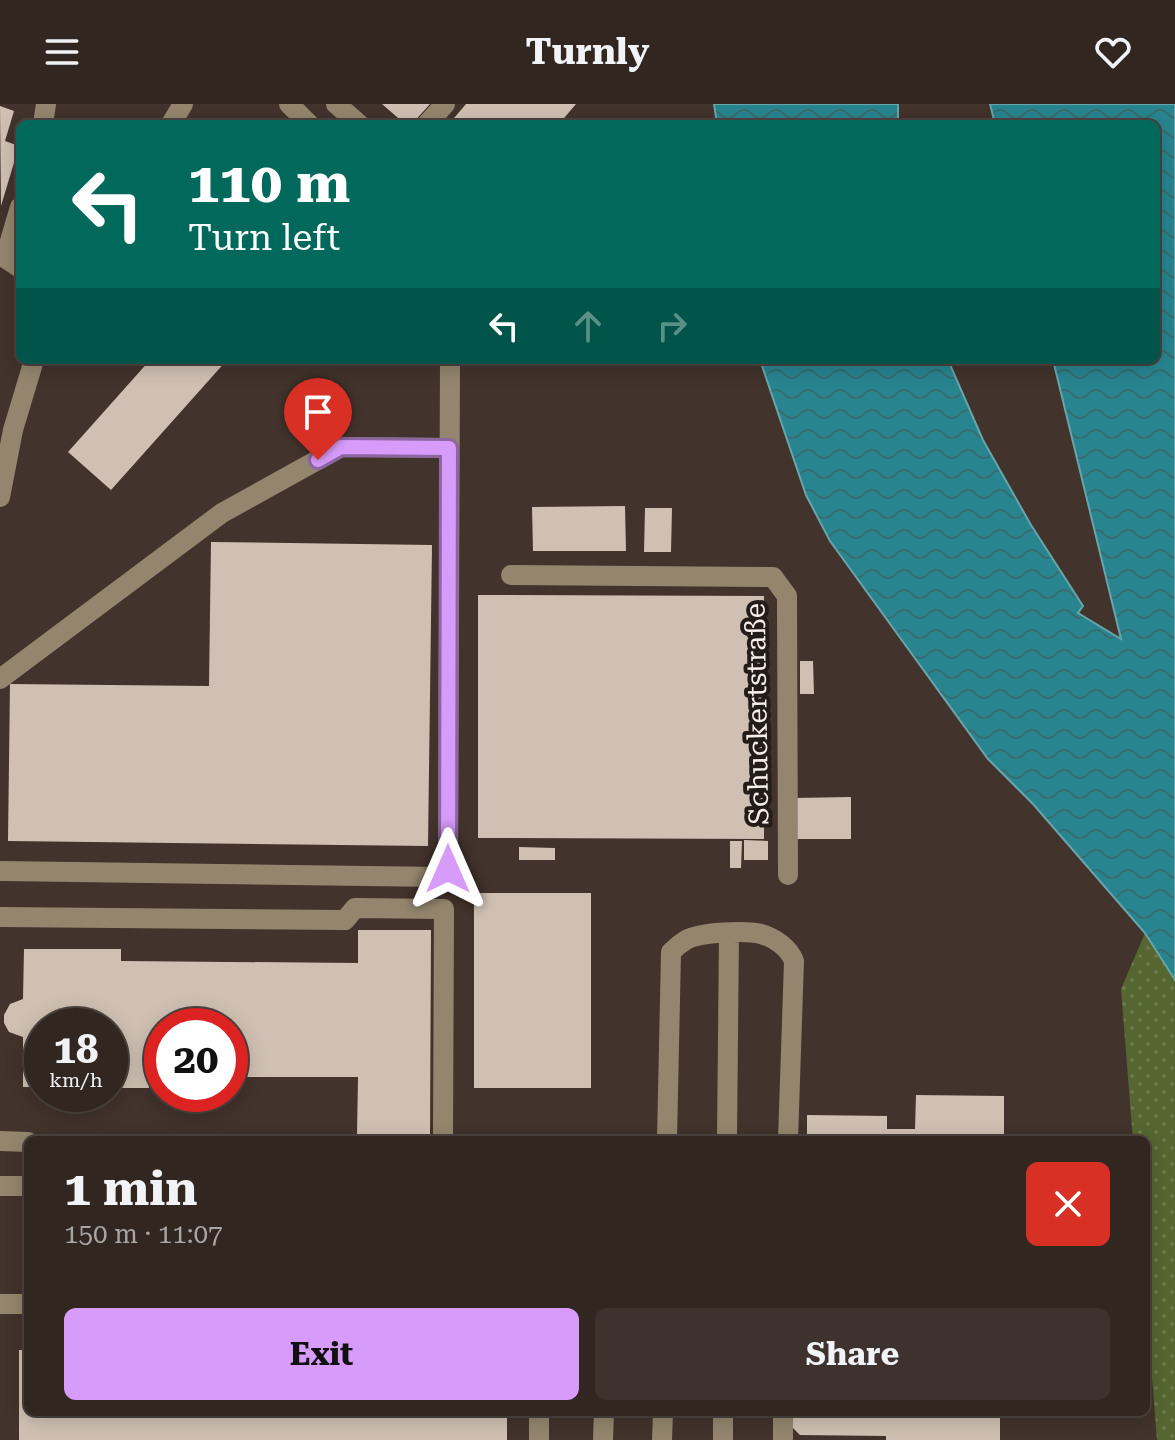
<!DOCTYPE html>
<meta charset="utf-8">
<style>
body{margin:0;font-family:"Roboto Serif",serif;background:#3d322e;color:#f1f3f6;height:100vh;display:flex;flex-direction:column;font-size:30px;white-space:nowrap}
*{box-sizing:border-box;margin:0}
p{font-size:26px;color:#a8a5a5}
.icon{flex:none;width:44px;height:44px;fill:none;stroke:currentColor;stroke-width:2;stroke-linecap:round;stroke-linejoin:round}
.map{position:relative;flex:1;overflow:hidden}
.details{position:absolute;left:24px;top:1032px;width:1126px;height:280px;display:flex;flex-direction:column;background:#322621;border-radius:12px;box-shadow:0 4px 20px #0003,0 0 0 2px #4d433f}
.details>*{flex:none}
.top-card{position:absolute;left:16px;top:16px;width:1144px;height:244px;border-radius:12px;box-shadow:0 4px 20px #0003,0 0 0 2px #4d433f;background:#00695c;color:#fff;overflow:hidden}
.speed{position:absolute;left:24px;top:904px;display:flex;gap:16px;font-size:40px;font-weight:700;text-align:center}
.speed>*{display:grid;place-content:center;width:104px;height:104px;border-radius:50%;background:#322621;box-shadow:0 4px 20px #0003,0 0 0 2px #4d433f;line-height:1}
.speed small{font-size:20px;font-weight:400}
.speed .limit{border:12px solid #d22;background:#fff;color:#111}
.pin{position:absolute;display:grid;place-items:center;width:68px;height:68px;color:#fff;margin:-82px -34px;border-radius:50% 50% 50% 0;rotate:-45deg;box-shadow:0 0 8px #0007}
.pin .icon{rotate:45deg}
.me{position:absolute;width:88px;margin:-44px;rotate:0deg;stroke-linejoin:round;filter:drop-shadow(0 0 6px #0008)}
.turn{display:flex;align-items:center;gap:28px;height:168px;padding:0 40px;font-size:36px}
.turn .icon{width:104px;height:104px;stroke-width:2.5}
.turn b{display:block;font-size:56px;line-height:68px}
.lanes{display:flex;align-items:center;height:76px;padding:0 40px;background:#0003;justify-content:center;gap:40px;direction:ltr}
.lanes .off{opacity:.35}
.round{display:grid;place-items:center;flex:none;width:84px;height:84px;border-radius:12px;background:#3d322e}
.head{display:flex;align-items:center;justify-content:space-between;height:136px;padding:0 40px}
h1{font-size:48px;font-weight:700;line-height:60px}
.action{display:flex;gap:16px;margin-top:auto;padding:16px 40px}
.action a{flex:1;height:92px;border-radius:12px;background:#d79bf9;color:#111;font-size:32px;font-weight:700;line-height:92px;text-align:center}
.action a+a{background:#3d322e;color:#f1f3f6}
header{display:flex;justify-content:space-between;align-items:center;height:104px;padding:0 40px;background:#322621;font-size:36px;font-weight:700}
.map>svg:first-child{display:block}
.grass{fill:url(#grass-dots)}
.water{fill:url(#water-waves);stroke:#67a5ab;stroke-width:2}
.building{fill:#d0c0b4}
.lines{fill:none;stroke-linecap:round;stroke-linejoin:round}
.minor{stroke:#94866e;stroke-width:20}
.route-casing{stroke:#8c65a2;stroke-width:20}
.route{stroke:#d79bf9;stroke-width:14}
.labels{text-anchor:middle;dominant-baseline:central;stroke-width:8;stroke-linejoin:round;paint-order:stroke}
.street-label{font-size:28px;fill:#f9efea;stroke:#231c19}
</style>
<header><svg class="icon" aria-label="menu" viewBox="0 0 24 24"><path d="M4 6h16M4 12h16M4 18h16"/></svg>Turnly<svg class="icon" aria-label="heart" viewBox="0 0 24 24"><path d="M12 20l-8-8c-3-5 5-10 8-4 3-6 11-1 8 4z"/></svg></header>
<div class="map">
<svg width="1175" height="1336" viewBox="0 0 1175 1336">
<defs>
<pattern id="grass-dots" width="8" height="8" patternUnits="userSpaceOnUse" patternTransform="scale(2)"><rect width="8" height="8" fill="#566631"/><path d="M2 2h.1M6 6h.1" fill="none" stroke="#6f7c4f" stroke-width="1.8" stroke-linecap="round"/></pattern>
<pattern id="water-waves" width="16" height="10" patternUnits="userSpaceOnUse" patternTransform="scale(2)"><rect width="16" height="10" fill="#288590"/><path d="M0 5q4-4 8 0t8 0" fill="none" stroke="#366d72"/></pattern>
</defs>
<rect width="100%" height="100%" fill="#42332c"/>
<!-- grass -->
<path class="grass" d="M1145,829L1175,876V1336H1157L1146,1199V1036H1133L1121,885Z"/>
<!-- water -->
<path class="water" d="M714,0H898V20H717Z
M990,0H1175V876L1145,829L1033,700L988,655L830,437L806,391L760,256H948L983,336L1031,421L1083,502L1078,509L1121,535L1053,256H1156V20H995Z"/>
<!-- building -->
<path class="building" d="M382,0H430L412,20H405Z
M466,0H576L559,20H449Z
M0,2L14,7L5,37L19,42L1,102Z
M150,256H227L111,386L68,348Z
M625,402L626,447H533L532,403Z
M645,404H672L671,448H644Z
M211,438L432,441L428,742L8,737L10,580L209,582Z
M478,491L764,492V735L478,734Z
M800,557H813L814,590H800Z
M851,693V735H794V694Z
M744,736L768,737V756H744Z
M730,737H742L741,764H730Z
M519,743L555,744V756H519Z
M474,789H591V984H474Z
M358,826H431L430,1031H357L358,973H230V922H162V973H149V984H110V922H42V983H23V933L9,928L4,919V911L10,900L23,895L24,845H121V857L358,859Z
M916,991L1004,992V1036H807V1011L887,1012V1025H915Z
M19,1246H28V1308H507V1336H19Z
M793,1308H1000V1336H886V1332L800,1331L793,1324Z"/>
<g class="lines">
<!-- minor -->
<path class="minor" d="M289,0L309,20
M336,0L359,20
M43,20L46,0
M171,20L183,0
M427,20L445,0
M20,103L5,154L20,164
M0,393L13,326L34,256
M511,471L773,473L787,492L788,771
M0,575L222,409L341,343L449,344
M0,767L442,773L448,765L450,256
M0,813L345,816L355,804L444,805L443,1036
M667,1036L671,848C675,844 681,839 686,836C700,828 746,826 761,830C775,834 789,844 794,857L788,1036
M727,1036L729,829
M0,1037L28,1038
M0,1082H28
M0,1200H28
M539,1308V1336
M603,1336L604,1308
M662,1336L663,1308
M723,1336V1308
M783,1336V1308"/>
</g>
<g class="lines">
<defs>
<path id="route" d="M318,356L341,343L449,344L448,765"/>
</defs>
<!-- route casing -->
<use href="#route" class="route-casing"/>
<!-- route -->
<use href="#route" class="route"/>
</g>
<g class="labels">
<!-- street labels -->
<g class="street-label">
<text transform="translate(757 610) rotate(-91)">Schuckertstraße</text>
</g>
</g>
</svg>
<div class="speed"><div>18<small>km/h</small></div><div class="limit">20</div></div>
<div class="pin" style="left:318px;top:356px;background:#d93025"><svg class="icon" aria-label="arrive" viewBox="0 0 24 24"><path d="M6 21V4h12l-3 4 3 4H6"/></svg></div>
<svg class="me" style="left:448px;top:765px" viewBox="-20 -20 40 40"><path d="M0-17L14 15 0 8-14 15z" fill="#d79bf9" stroke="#fff" stroke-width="4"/></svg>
<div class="top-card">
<div class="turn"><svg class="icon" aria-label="left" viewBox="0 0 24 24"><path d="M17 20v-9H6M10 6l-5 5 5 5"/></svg><div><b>110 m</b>Turn left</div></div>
<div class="lanes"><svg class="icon" aria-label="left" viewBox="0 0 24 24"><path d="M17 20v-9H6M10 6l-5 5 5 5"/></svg><svg class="icon off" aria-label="ahead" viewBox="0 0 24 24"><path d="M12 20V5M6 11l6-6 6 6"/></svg><svg class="icon off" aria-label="right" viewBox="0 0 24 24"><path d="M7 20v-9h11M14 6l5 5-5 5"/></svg></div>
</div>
<section class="details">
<div class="head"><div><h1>1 min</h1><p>150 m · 11:07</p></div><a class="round" style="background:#d93025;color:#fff"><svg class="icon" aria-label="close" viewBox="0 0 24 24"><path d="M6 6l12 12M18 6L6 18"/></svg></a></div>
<div class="action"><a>Exit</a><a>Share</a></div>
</section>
</div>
